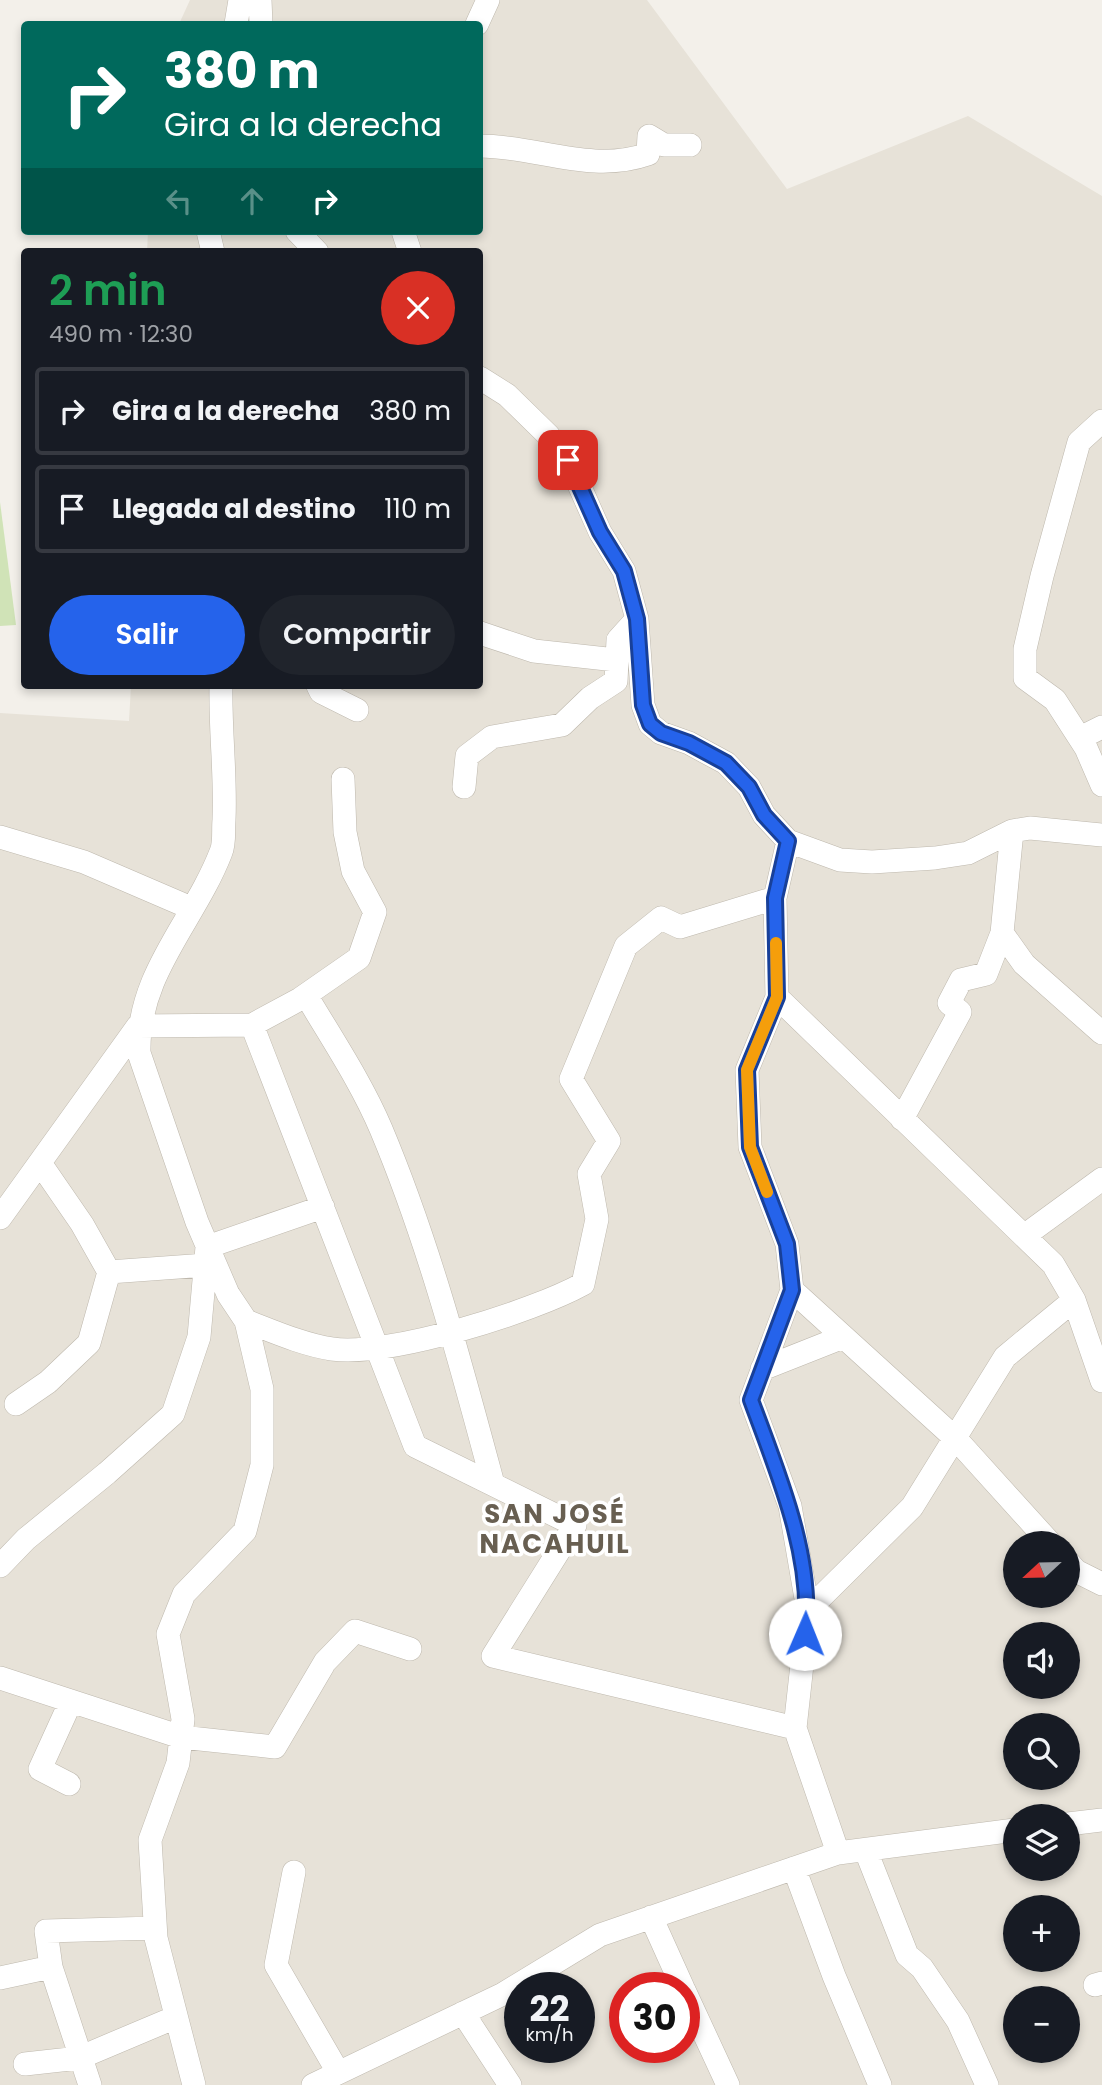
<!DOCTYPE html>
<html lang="es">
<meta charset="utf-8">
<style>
body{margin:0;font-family:Poppins,sans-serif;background:#20242c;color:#f1f3f6;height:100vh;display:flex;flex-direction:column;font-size:26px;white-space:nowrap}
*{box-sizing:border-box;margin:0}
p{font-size:23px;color:#9ea1a6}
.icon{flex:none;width:38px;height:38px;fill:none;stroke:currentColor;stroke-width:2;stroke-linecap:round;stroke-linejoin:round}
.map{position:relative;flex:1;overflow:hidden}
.panel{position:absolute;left:21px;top:248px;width:462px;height:441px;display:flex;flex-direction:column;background:#171b24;border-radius:7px;box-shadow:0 4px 10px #0003}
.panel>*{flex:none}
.hud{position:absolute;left:21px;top:21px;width:462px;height:214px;border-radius:7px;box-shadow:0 4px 10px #0003;background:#00695c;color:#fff;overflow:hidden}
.needle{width:46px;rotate:248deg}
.fabs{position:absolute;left:1003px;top:1531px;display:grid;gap:14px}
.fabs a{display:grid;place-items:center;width:77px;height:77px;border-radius:50%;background:#171b24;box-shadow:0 4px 10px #0003;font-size:35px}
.speed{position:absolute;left:504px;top:1972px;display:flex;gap:14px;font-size:35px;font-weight:700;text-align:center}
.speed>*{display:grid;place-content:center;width:91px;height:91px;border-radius:50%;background:#171b24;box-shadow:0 4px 10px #0003;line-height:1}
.speed small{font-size:18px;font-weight:400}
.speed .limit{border:10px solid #d22;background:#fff;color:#111}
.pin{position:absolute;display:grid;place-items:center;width:60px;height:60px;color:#fff;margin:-30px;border-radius:14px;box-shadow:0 4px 10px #0006}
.me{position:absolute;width:77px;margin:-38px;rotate:1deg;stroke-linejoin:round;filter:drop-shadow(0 0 5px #0008)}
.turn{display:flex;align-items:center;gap:24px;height:147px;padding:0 28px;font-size:32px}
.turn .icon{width:91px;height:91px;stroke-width:2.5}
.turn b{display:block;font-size:49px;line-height:60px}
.lanes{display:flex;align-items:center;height:66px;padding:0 28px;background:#0003;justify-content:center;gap:35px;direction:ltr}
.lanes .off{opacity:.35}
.round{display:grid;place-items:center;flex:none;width:74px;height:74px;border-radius:37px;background:#20242c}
.headline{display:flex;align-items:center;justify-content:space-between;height:119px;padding:0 28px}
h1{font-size:42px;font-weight:600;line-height:52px;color:#1e9e55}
.action{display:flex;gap:14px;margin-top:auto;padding:14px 28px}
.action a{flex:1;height:80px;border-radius:42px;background:#2563eb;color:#fff;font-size:28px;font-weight:600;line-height:80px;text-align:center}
.action a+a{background:#20242c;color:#f1f3f6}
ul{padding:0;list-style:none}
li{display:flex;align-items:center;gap:21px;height:88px;margin:0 14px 10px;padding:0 14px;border:4px solid #363941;border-radius:7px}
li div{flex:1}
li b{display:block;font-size:26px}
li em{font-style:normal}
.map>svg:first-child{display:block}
.residential{fill:#e7e2d8;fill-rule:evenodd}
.green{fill:#d0e3b7}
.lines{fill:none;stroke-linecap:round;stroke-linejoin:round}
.minor-casing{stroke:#beb8ad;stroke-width:24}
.minor{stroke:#fff;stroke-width:23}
.route-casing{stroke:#184099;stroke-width:18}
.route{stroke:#2563eb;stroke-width:12}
.slow{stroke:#f59e0b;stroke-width:12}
.labels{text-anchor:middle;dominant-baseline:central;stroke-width:7;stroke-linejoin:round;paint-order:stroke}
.district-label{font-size:26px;font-weight:bold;letter-spacing:2px;fill:#685f51;stroke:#fff}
</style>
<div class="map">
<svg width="1102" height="2085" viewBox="0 0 1102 2085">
<rect width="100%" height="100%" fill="#f3f0ea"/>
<!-- residential -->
<path class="residential" d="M190,0H647L787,189L968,116L1102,196V2085H0V713L129,721L131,686H480V252H147L148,231H480V24H179ZM1015,1544H1068V1596H1015ZM1015,1634H1068V1687H1015ZM1015,1726H1068V1778H1015ZM1015,1816H1068V1869H1015ZM1015,1908H1068V1960H1015ZM520,1988H579V2048H520ZM625,1988H684V2048H625ZM1015,1998H1068V2051H1015Z"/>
<!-- green -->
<path class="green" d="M0,502L16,625L0,626Z"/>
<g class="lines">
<defs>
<path id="minor" d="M260,0L261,24
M236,24L240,0
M477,24L488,0
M480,146C537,146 591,174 648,154L649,136L664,145H690
M208,231L213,252
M297,231L317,252
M403,231L410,252
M480,378L507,395L548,435L568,460L600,532L624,571L637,619L643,705L650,724L661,733L689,743L726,763L749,787L764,815L788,841L840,860L872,862L935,858L968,853L1012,831L1030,828L1102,835
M1102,421L1079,442L1042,576L1025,649V678L1055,700L1086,748L1102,785
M480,633L534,651L616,660
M318,686L321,692L357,710
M1080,738L1102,727
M464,787L467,756L492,737L562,725L590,698L616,681L618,640L637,619
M1012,831L1002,933L1024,964L1102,1033
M0,837L84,862L191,908
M788,841L775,898L777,997L1053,1264L1074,1300L1102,1381
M306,995C332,1039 361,1082 381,1129C429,1243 461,1365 493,1484
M777,997L747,1070L750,1147L787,1244L792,1290L751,1400L790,1506L808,1610L795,1728L838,1853
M252,1025L300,999L359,958L375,912L353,871L345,832L343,779
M902,1119L960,1012L949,1003L961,980L986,974L1002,933
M0,1218L138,1026L252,1025L415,1446L575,1525L493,1656L795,1728
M1024,1236L1102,1179
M109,1272L206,1265
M792,1290L956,1439L1051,1544
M246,1321C272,1331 304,1345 332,1349C389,1357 532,1312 583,1284L597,1219L589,1174L609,1141L571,1079L626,946L661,918L680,927L775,898
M762,1369L843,1337
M16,1404L48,1382L89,1343L109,1272L82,1224L40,1163
M1068,1562L1076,1571L1102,1584
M0,1566L26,1539L107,1473L173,1414L199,1337L207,1247L323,1207
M808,1610L912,1507L1005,1357L1074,1300
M0,1678L181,1737L275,1747L325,1662L355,1631L410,1649
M69,1784L40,1769L71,1701
M1068,1824L1102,1820
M866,1851L907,1955L922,1968L958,2021L987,2085
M794,1868L834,1976L880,2085
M294,1872L276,1965L338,2072
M651,1917L683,1988
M51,1967L90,2085
M0,1978L51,1967L46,1931L155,1928
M1095,1985L1102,1983
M684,1990L728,2085
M463,2013L510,2085
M25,2064L79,2058L176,2017
M194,2085L156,1938L150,1840L178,1763L183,1719L168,1634L184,1594L245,1531L262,1465V1389L246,1321L228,1294L197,1222L139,1053C137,973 194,922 221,852C225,843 223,830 224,820C226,775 220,731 221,686
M313,2085L503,1994L600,1935L838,1853L1015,1830"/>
</defs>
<!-- minor casing -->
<use href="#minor" class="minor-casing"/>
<!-- minor -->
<use href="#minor" class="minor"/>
</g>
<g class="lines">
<defs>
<path id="route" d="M568,460L600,532L624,571L637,619L643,705L650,724L661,733L689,743L726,763L749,787L764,815L788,841L775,898L777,997L747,1070L750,1147L787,1244L792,1290L751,1400C777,1471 814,1557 805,1634"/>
</defs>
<!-- route casing -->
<use href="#route" class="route-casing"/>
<!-- route -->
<use href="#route" class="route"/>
<!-- slow -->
<path class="slow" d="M767,1192L750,1147L747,1070L777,997L776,943"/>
</g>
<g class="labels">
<!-- district labels -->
<g class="district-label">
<text x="555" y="1514">SAN JOSÉ<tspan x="555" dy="30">NACAHUIL</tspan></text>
</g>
</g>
</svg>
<div class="fabs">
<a><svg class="needle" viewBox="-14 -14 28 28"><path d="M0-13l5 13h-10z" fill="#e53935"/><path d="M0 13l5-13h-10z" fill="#9ea1a6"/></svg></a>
<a><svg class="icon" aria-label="sound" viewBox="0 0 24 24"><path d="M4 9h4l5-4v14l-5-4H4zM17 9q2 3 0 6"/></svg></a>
<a><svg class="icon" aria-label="search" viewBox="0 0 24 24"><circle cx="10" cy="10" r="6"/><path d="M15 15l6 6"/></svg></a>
<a><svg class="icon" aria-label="layers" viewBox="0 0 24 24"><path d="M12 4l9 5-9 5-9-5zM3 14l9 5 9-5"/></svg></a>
<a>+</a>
<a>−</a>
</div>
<div class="speed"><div>22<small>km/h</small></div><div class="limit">30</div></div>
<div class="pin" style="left:568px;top:460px;background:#d93025"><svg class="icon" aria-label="arrive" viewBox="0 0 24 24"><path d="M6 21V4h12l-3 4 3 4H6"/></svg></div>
<svg class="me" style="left:805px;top:1634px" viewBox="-20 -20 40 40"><circle r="19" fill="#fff"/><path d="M0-13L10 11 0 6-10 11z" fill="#2563eb"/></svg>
<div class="hud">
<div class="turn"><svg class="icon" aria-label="right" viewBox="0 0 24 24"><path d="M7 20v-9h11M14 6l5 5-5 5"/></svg><div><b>380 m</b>Gira a la derecha</div></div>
<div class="lanes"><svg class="icon off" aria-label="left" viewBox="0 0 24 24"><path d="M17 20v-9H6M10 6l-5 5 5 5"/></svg><svg class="icon off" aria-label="ahead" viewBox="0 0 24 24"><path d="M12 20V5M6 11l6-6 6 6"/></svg><svg class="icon" aria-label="right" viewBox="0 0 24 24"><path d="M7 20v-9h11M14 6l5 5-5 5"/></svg></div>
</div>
<section class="panel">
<div class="headline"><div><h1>2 min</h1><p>490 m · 12:30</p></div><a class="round" style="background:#d93025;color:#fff"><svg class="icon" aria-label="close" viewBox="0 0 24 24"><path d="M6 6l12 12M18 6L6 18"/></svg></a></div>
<ul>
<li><svg class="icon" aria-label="right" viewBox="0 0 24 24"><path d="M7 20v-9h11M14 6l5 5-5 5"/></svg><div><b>Gira a la derecha</b></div><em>380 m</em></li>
<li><svg class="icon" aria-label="arrive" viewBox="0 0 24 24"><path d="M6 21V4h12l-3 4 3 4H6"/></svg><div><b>Llegada al destino</b></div><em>110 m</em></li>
</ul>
<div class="action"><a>Salir</a><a>Compartir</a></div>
</section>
</div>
